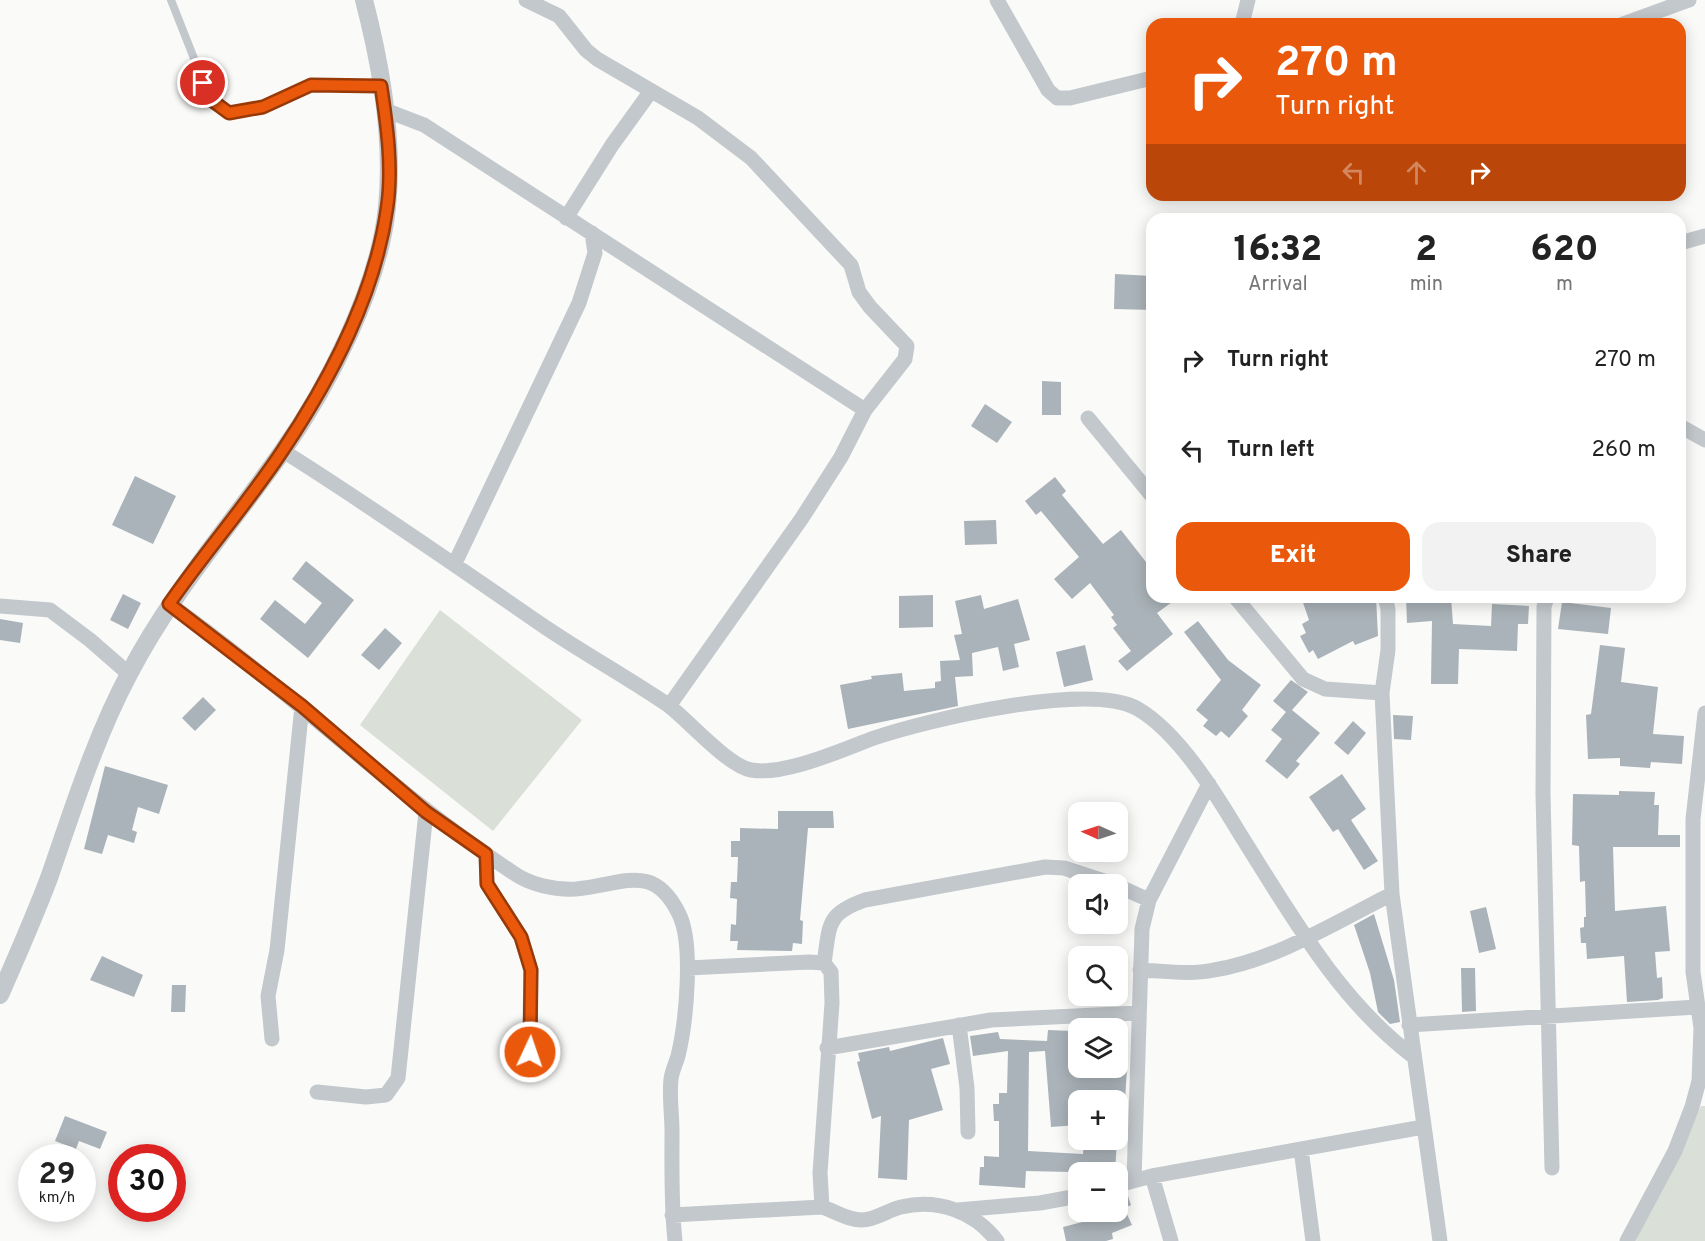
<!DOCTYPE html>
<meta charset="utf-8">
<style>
body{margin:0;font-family:Overpass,sans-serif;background:#f2f2f2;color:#222;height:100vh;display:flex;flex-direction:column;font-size:22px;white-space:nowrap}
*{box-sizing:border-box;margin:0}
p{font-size:20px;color:#767676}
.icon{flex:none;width:33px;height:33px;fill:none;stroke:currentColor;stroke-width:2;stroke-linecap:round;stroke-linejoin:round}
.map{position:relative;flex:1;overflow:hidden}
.details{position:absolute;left:1146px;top:213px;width:540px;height:390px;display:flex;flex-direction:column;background:#fff;border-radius:18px;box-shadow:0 3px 15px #0003}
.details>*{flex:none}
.hud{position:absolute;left:1146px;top:18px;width:540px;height:183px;border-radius:18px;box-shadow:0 3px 15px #0003;background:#ea580c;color:#fff;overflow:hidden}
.needle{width:39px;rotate:273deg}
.buttons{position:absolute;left:1068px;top:802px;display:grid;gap:12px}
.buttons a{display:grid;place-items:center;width:60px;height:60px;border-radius:12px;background:#fff;box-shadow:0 3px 15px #0003;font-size:30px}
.speed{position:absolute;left:18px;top:1144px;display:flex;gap:12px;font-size:30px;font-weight:700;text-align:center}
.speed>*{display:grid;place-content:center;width:78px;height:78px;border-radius:50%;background:#fff;box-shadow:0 3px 15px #0003;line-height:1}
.speed small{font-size:15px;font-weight:400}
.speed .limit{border:9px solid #d22;background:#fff;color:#111}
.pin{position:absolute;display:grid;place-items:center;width:51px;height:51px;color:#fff;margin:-26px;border:3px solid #fff;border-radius:50%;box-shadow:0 2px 6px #0007}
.me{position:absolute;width:66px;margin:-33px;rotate:3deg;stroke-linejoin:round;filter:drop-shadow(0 0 4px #0008)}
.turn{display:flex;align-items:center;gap:21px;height:126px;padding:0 30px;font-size:27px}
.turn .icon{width:78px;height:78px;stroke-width:2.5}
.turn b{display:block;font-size:42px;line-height:51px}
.lanes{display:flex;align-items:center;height:57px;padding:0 30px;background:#0003;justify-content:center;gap:30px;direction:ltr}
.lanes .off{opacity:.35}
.eta{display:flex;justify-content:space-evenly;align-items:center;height:102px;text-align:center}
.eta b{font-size:36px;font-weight:800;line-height:42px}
.button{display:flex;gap:12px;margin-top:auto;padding:12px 30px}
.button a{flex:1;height:69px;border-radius:18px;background:#ea580c;color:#fff;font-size:24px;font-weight:800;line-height:69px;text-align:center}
.button a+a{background:#f2f2f2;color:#222}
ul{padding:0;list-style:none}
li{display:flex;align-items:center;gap:18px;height:90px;padding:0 30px}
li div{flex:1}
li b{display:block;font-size:22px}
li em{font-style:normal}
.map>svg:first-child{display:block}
.green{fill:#dadfd7}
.building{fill:#aab3b9}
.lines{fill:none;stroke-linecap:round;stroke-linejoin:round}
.service{stroke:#c3c8cc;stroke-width:8}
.minor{stroke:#c3c8cc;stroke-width:15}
.tertiary{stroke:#c3c8cc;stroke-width:18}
.route-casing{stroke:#983908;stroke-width:15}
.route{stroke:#ea580c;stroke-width:10}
</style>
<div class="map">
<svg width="1705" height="1241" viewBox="0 0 1705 1241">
<rect width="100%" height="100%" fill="#fafaf8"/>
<!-- green -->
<path class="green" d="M440,610L582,720L493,831L360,725Z
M1701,1106H1705V1241H1636L1640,1227Z"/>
<!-- building -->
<path class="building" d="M1115,274L1152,276V310L1114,309Z
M1042,381L1061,382V415H1042Z
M985,404L1012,422L997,443L971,426Z
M135,476L176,496L153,544L112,525Z
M1055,477L1066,491L1062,495L1103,544L1121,530L1146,562L1152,557V597H1179L1157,613L1173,634L1127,671L1118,661L1131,651L1113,628L1117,625L1111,617L1114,615L1090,583L1072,599L1054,579L1079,557L1041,511L1036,515L1025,501Z
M996,520L997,544L965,545L964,521Z
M306,561L354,600L308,658L260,619L275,600L305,624L322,603L292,579Z
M123,594L141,603L128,629L110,620Z
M933,595V627L899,628V596Z
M981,595L984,609L1018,599L1030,640L1014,644L1019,667L1003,671L998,647L972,653L973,676L955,677L958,706L848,729L840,685L872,679L871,676L902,673L904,691L935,688V682L941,681L940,661L960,660L954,635L962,634L955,601Z
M1301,597H1376L1378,636L1355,645L1353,641L1318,659L1313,650L1309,653L1300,636L1306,633L1302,624L1309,620Z
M1406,597H1451L1453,624L1491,626L1492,604L1529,606L1528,624H1518L1517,651L1459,649L1458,684H1431L1432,621L1407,623Z
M1562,602L1611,608L1608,634L1558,629Z
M0,619L23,623L20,643L0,640Z
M1198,621L1228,660L1261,685L1242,710L1248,716L1229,738L1221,731L1216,736L1203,726L1208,720L1196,710L1221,680L1184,632Z
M385,628L402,643L379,670L361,655Z
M1085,645L1093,680L1064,687L1056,652Z
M1600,645L1625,648L1621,682L1658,687L1653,734L1684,736L1682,764L1651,762L1650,768L1620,766V758L1588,759L1586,715L1591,714Z
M1291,680L1308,692L1292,710L1320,733L1296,761L1300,764L1287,779L1265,761L1282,739L1271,730L1286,712L1273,701Z
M203,697L216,710L195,731L182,718Z
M1393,715L1413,716L1411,740L1394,739Z
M1353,721L1366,733L1348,755L1334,743Z
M105,766L168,785L159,814L138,807L132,830L137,832L134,843L108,835L102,854L84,849Z
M1342,774L1366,809L1351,820L1378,861L1364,870L1338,829L1333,832L1309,797Z
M1619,791L1655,792L1654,805H1659L1658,835H1680V847H1613L1615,911L1666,906L1670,951L1655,952L1657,978L1662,977L1663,998L1658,1000L1627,1002L1624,956L1587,959L1586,943H1581L1580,928L1584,927V917H1586L1585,881L1580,882L1579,846L1572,845L1573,794L1619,795Z
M778,811H833L834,828H808L800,920L803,921L802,944L793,943L792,951L737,950L738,941H730L731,924L736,925L737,899L730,898L731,882H737L738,857H731V841H740V828L778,829Z
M1486,907L1496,949L1479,953L1470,911Z
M1374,914L1394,980L1400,1022L1390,1024L1378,1012L1370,973L1354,925Z
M102,956L143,975L134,997L90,980Z
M1461,968H1475L1476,1011L1462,1012Z
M172,985H186L185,1012H171Z
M1048,1030L1072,1031L1071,1068H1127L1125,1101H1076L1078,1125L1051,1127L1045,1051L1029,1052L1028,1151L1083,1154L1084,1140H1117L1115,1173L1026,1171L1025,1188L979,1185L980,1167H984V1156L999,1157V1121H994L993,1104H999V1093H1007L1008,1051L973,1056L970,1036L998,1032L1000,1039L1047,1041Z
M943,1038L950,1064L931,1069L943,1110L909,1120L907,1180L878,1178L881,1116L872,1119L857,1062L860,1061L858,1053L889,1047L890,1051Z
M65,1116L107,1132L100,1149L79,1141L76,1149L55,1141Z
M1127,1193L1131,1205L1118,1211V1197Z
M1089,1212H1126L1132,1225L1112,1233L1113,1239L1106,1241H1066L1063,1227L1090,1220Z"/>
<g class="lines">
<!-- service -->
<path class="service" d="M171,0L210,99L229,113L263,107L311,85H381"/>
<!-- minor -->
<path class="minor" d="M526,0L559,16L586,50L597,59L698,118L751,158L851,265L859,292L870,307L907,346L905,359L865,410L841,457L802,518L669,706
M997,0L1048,90L1057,98H1070L1152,78
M1242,24L1248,0
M1623,24L1689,0
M385,110L424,125L865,410
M566,218L612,145L651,91
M1680,243L1705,236
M1088,418L1152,496
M1680,426L1705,440
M283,451C371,506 456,566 542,625C583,653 627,677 668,705C689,721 728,766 751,770C784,776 842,750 874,738C927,720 1089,681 1138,709C1179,733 1216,794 1240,834C1290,913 1338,1000 1414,1057
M455,563L579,303L595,253L592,233
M1235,597L1303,679L1325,689L1382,693
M1385,597L1388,609V650L1382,693L1392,894L1440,1241
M1547,597L1544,607L1543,794L1552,1168
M169,604C288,688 391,792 512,872C530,885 554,890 576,889C620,886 653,860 679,914C694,944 686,1023 678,1056C676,1063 672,1071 671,1079C669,1096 672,1114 672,1131C672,1168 671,1204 675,1241
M0,606L50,610L90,640L129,674
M486,854L487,884L521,937L531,970L529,1074
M1118,886L1149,900
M824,963C830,926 825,914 865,900L1045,867L1064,868L1116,885
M688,968L809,962L824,963L831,972L832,1003L820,1173L822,1207C835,1211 847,1220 862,1220C875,1220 888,1210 901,1207C938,1198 975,1212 997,1241
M1140,970C1165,971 1190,975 1214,970C1276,960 1336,922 1392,894
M959,1025L967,1088L968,1132
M1409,1025L1697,1007
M272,1039L268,996L277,950L302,706
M827,1048L991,1020L1138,1013
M317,1092L366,1097L386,1095L398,1078L426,812
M1301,1149L1313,1241
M1152,1176L1171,1241
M1134,1180L1142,929L1149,900L1209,784
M1118,1185L1152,1176L1423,1127
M958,1210L1040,1203L1078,1196
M672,1215L822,1207
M1627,1241L1675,1151L1692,1107L1699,1081L1701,1028L1693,972V819L1705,713"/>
<!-- tertiary -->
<path class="tertiary" d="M0,995C17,956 34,918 49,878C73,809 95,738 129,674C171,593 230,526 282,452C328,387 379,287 387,207C394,139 381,65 364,0"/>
</g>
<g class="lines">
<defs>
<path id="route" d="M203,83L210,99L229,113L263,107L311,85L381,86C387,125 393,169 387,208C375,295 331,378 283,450C248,503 205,552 169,604L302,706L426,812L486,854L487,884L521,937L531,970L530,1052"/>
</defs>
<!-- route casing -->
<use href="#route" class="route-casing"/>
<!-- route -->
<use href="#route" class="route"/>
</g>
</svg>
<div class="buttons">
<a><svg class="needle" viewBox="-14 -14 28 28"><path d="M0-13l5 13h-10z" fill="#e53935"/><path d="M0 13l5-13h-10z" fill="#767676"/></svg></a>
<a><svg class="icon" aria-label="sound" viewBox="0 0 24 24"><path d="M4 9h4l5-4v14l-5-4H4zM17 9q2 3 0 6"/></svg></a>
<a><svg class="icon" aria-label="search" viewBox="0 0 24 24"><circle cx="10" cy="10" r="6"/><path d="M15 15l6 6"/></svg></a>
<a><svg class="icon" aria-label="layers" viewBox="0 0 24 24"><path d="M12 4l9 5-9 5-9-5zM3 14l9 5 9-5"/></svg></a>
<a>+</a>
<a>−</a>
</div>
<div class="speed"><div>29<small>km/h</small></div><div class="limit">30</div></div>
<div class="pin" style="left:203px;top:83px;background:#d93025"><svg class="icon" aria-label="arrive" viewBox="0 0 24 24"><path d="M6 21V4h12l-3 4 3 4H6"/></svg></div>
<svg class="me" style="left:530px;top:1052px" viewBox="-20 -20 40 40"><circle r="17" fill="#ea580c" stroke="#fff" stroke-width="3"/><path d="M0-11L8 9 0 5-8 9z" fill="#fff"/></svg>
<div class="hud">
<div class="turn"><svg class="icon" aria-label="right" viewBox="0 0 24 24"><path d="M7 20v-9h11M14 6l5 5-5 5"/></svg><div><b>270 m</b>Turn right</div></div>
<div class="lanes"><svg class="icon off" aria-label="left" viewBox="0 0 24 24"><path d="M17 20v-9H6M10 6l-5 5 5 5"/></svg><svg class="icon off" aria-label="ahead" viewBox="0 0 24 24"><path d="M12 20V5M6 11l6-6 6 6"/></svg><svg class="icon" aria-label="right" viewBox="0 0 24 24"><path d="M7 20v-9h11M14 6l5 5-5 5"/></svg></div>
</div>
<section class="details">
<div class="eta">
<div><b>16:32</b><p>Arrival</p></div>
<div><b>2</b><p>min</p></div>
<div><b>620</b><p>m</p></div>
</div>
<ul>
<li><svg class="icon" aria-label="right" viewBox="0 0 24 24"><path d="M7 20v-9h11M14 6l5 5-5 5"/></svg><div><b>Turn right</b></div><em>270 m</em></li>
<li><svg class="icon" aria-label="left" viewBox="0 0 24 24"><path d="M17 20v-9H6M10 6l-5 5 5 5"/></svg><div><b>Turn left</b></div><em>260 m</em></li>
</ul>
<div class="button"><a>Exit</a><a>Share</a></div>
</section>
</div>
